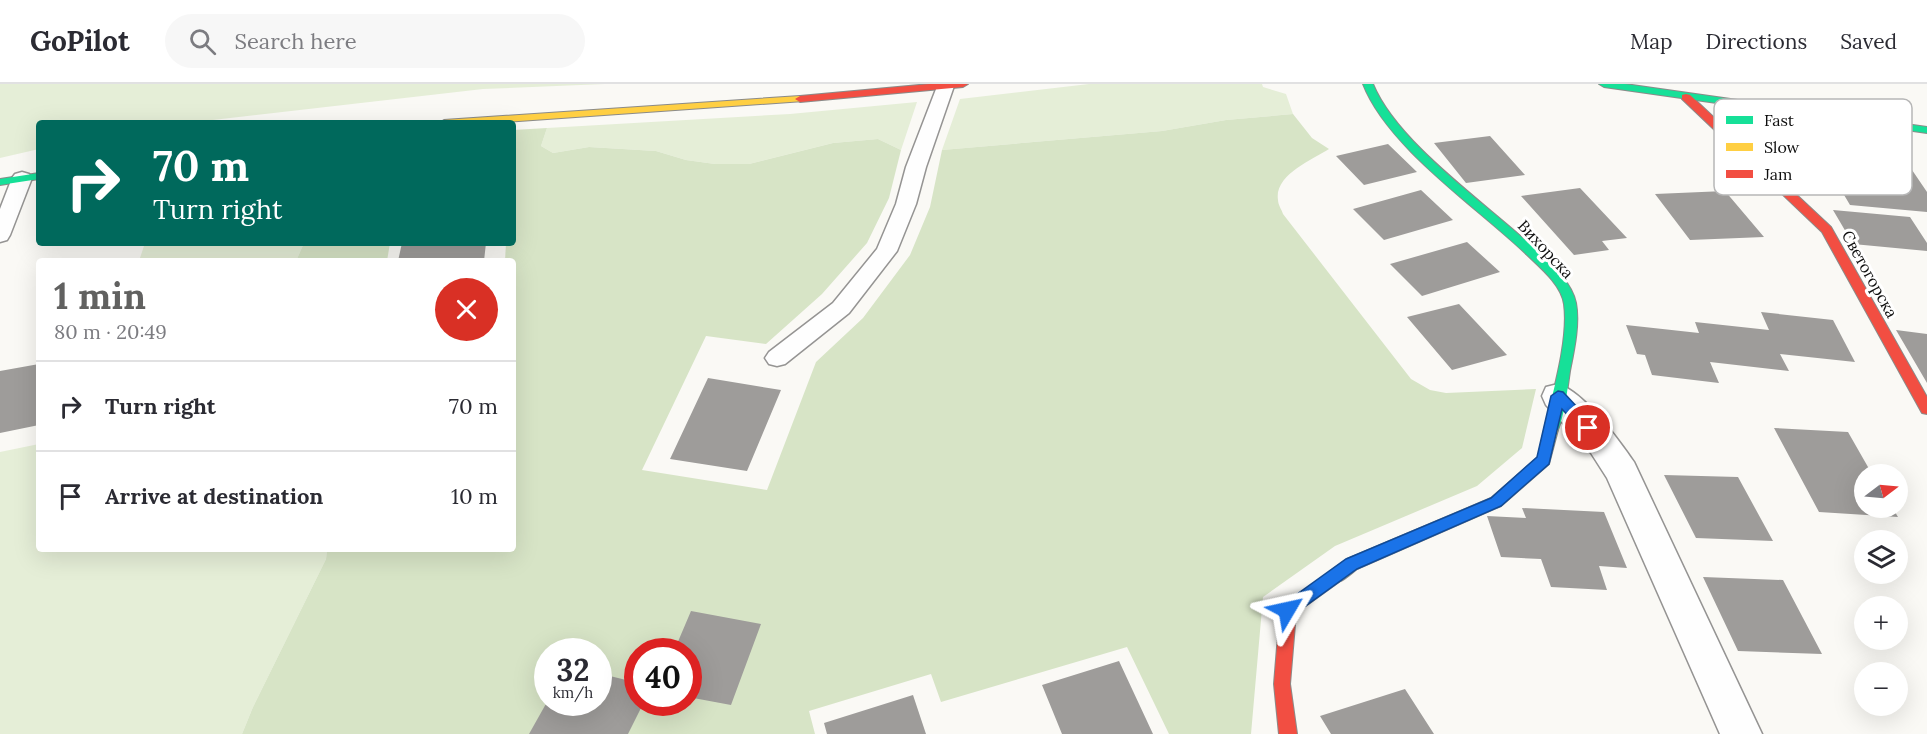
<!DOCTYPE html>
<meta charset="utf-8">
<style>
body{margin:0;font-family:Lora,serif;background:#f7f7f7;color:#2b2b33;height:100vh;display:flex;flex-direction:column;font-size:22px;white-space:nowrap}
*{box-sizing:border-box;margin:0}
p{font-size:20px;color:#7c7c81}
.icon{flex:none;width:33px;height:33px;fill:none;stroke:currentColor;stroke-width:2;stroke-linecap:round;stroke-linejoin:round}
.map{position:relative;flex:1;overflow:hidden}
.details{position:absolute;left:36px;top:174px;width:480px;height:294px;display:flex;flex-direction:column;background:#fff;border-radius:6px;box-shadow:0 6px 24px #0002}
.details>*{flex:none}
.top-card{position:absolute;left:36px;top:36px;width:480px;height:126px;border-radius:6px;box-shadow:0 6px 24px #0002;background:#00695c;color:#fff;overflow:hidden}
.needle{width:39px;rotate:74deg}
.tools{position:absolute;left:1854px;top:380px;display:grid;gap:12px}
.tools a{display:grid;place-items:center;width:54px;height:54px;border-radius:50%;background:#fff;box-shadow:0 6px 24px #0002;font-size:30px}
.speed{position:absolute;left:534px;top:554px;display:flex;gap:12px;font-size:30px;font-weight:700;text-align:center}
.speed>*{display:grid;place-content:center;width:78px;height:78px;border-radius:50%;background:#fff;box-shadow:0 6px 24px #0002;line-height:1}
.speed small{font-size:15px;font-weight:400}
.speed .limit{border:9px solid #d22;background:#fff;color:#111}
.pin{position:absolute;display:grid;place-items:center;width:51px;height:51px;color:#fff;margin:-26px;border:3px solid #fff;border-radius:50%;box-shadow:0 2px 6px #0007}
.me{position:absolute;width:66px;margin:-33px;rotate:54deg;stroke-linejoin:round;filter:drop-shadow(0 0 4px #0008)}
.turn{display:flex;align-items:center;gap:21px;height:126px;padding:0 18px;font-size:27px}
.turn .icon{width:78px;height:78px;stroke-width:2.5}
.turn b{display:block;font-size:42px;line-height:51px}
.round{display:grid;place-items:center;flex:none;width:63px;height:63px;border-radius:32px;background:#f7f7f7}
.headline{display:flex;align-items:center;justify-content:space-between;height:102px;padding:0 18px}
h1{font-size:36px;font-weight:700;line-height:45px;color:#616160}
ul{padding:0;list-style:none}
li{display:flex;align-items:center;gap:18px;height:90px;padding:0 18px;border-top:2px solid #e1e1e2}
li div{flex:1}
li b{display:block;font-size:22px}
li em{font-style:normal}
header{display:flex;align-items:center;gap:36px;box-sizing:border-box;height:84px;padding:0 30px;background:#fff;border-bottom:2px solid #e1e1e2}
header strong{font-size:28px}
nav{display:flex;gap:33px;margin-inline-start:auto;font-size:21px}
.search{width:420px;height:54px;background:#f7f7f7;display:flex;align-items:center;gap:15px;box-sizing:border-box;padding:0 21px;border-radius:33px;color:#7c7c81;font-size:22px}
.map>svg:first-child{display:block}
.green{fill:#e5eed7}
.forest{fill:#d7e4c6;fill-rule:evenodd}
.building{fill:#9e9c9a}
.lines{fill:none;stroke-linecap:round;stroke-linejoin:round}
.lane-casing{stroke:#959493;stroke-width:3}
.street-casing{stroke:#959493;stroke-width:3}
.fast-casing{stroke:#8b8b89;stroke-width:2}
.slow-casing{stroke:#8b8b89;stroke-width:2}
.jam-casing{stroke:#8b8b89;stroke-width:2}
.lane{fill:#fefefe;fill-rule:evenodd}
.street{fill:#fefefe;fill-rule:evenodd}
.fast{fill:#16e098;fill-rule:evenodd}
.slow{fill:#ffcf43;fill-rule:evenodd}
.jam{fill:#f24e42;fill-rule:evenodd}
.route{fill:#1a73e8;stroke:#114b97;stroke-width:1.5}
.labels{text-anchor:middle;dominant-baseline:central;stroke-width:6;stroke-linejoin:round;paint-order:stroke}
.street-label{font-size:16px;fill:#0f0f0f;stroke:#fff}
.key{fill:#fff;stroke:#b7b7b7;stroke-width:1.5}
.key-label{font-size:16px;fill:#0f0f0f}
</style>
<header>
<strong>GoPilot</strong>
<div class="search"><svg class="icon" aria-label="search" viewBox="0 0 24 24"><circle cx="10" cy="10" r="6"/><path d="M15 15l6 6"/></svg>Search here</div>
<nav><a>Map</a><a>Directions</a><a>Saved</a></nav>
</header>
<div class="map">
<svg width="1927" height="650" viewBox="0 0 1927 650">
<rect width="100%" height="100%" fill="#faf9f5"/>
<!-- green -->
<path class="green" d="M0,0H605L483,5L187,39H39V65L0,74Z
M1089,0H1262L1263,3L1286,10L1293,30L1226,36L1162,47L942,66L960,15Z
M917,18L901,66L878,55L833,59L749,80H715L686,76L656,67L589,63L553,69L541,62L547,44L790,30Z
M145,159H304L296,177H139Z
M39,360V465H327L326,475L253,623L242,650H0V368Z"/>
<!-- forest -->
<path class="forest" d="M1293,30L1312,54L1329,65C1312,76 1274,91 1278,116C1278,121 1282,126 1283,130L1411,295L1430,306L1446,309L1536,305L1522,364L1477,402L1335,462L1263,513L1251,650H1169L1127,563L941,618L931,590L809,627L815,650H242L253,623L326,475L327,465H513V177H505L506,159H513V46L547,44L541,62L553,69L589,63L656,67L686,76L715,80H749L833,59L878,55L901,66L889,114L867,159L822,210L766,260L706,252L642,386L767,406L816,278L863,234L910,171L930,123L942,66L1162,47L1226,36ZM548,567H598V618H548ZM638,567H688V618H638Z
M304,159H390L387,177H296Z"/>
<!-- building -->
<path class="building" d="M1490,52L1525,91L1466,99L1434,59Z
M1388,60L1417,88L1364,101L1336,72Z
M1799,67L1842,71L1846,77L1910,83L1927,108V128L1850,121L1834,94L1813,91Z
M1580,104L1627,154L1602,157L1609,166L1574,171L1521,112Z
M1421,106L1453,136L1384,156L1353,125Z
M1725,107L1764,153L1690,156L1655,110Z
M1833,126L1910,133L1927,159V167L1853,160Z
M1467,158L1500,188L1422,212L1390,180Z
M402,159H486L484,177H398Z
M1459,220L1507,271L1452,286L1407,233Z
M1761,228L1833,236L1855,278L1780,270L1789,287L1710,278L1719,299L1652,291L1645,271L1637,270L1626,241L1699,249L1695,238L1769,246Z
M1896,246L1927,250V299Z
M39,280V341L0,349V287Z
M708,294L781,306L747,387L670,375Z
M1774,344L1848,348L1872,390H1864V423H1892L1898,433L1819,428Z
M1664,391L1738,393L1773,457L1696,454Z
M1522,424L1604,428L1627,484L1599,482L1607,506L1551,503L1541,475L1501,473L1487,432L1526,434Z
M1703,493L1783,496L1822,570L1738,567Z
M691,527L761,540L731,621L688,613V567H674Z
M1119,577L1153,650H1062L1042,601Z
M598,589L638,599V618H644L628,650H529L547,618H598Z
M1405,605L1434,650H1331L1320,632Z
M913,611L926,650H827L824,639Z"/>
<g class="lines">
<defs>
<path id="lane" d="M938,0H952L954,2L926,83L916,120L897,167L849,229L785,280L777,282L769,280L765,274L769,268L833,219L877,165L896,120L906,83Z
M22,88L29,90L32,94L10,151L7,156L0,158V125L12,94L15,90Z"/>
<path id="street" d="M1558,300C1584,308 1618,355 1634,378L1762,650H1720L1607,394L1591,369L1546,321L1542,312L1546,303Z"/>
<path id="fast" d="M1363,0H1373C1397,59 1488,121 1535,165C1550,179 1572,198 1576,219C1580,240 1574,267 1570,287C1567,307 1565,332 1556,350H1546L1544,346C1552,311 1569,256 1564,220C1561,199 1537,181 1523,167C1474,121 1387,62 1363,0Z
M1599,0H1625L1927,43V49L1604,3Z
M39,89V95L0,101V95Z"/>
<path id="slow" d="M800,12L805,15L804,17L490,39H439L444,36Z
M1551,341L1556,342L1558,346L1549,380L1501,422L1357,485C1349,491 1339,502 1329,498L1326,493L1329,488L1347,475L1491,414L1538,373L1544,346L1546,342Z"/>
<path id="jam" d="M930,0H968L963,3L800,18L795,15L800,12Z
M1686,10L1690,11L1831,143L1927,313V330L1922,329L1822,148L1682,15V11Z
M1334,486L1339,488L1342,493L1339,498L1296,529L1290,600L1297,650H1279L1274,600L1280,526L1282,521Z"/>
</defs>
<!-- lane casing -->
<use href="#lane" class="lane-casing"/>
<!-- street casing -->
<use href="#street" class="street-casing"/>
<!-- fast casing -->
<use href="#fast" class="fast-casing"/>
<!-- slow casing -->
<use href="#slow" class="slow-casing"/>
<!-- jam casing -->
<use href="#jam" class="jam-casing"/>
<!-- lane -->
<use href="#lane" class="lane"/>
<!-- street -->
<use href="#street" class="street"/>
<!-- fast -->
<use href="#fast" class="fast"/>
<!-- slow -->
<use href="#slow" class="slow"/>
<!-- jam -->
<use href="#jam" class="jam"/>
</g>
<!-- route -->
<path class="route" d="M1558,307L1563,308L1593,340L1595,344L1593,348H1583L1562,325L1549,380L1501,422L1357,485L1293,531L1287,533L1282,531L1280,526L1282,521L1346,475L1491,414L1537,373L1551,312Z"/>
<g class="labels">
<!-- street labels -->
<g class="street-label">
<text transform="translate(1546 165) rotate(47)">Вихорска</text>
<text transform="translate(1870 190) rotate(61)">Светогорска</text>
</g>
</g>
<!-- legend -->
<rect x="1714" y="15" width="198" height="96" rx="9" class="key"/>
<rect x="1726" y="32" width="27" height="8" fill="#16e098"/>
<rect x="1726" y="59" width="27" height="8" fill="#ffcf43"/>
<rect x="1726" y="86" width="27" height="8" fill="#f24e42"/>
<g class="key-label">
<text x="1764" y="42">Fast</text>
<text x="1764" y="69">Slow</text>
<text x="1764" y="96">Jam</text>
</g>
</svg>
<div class="tools">
<a><svg class="needle" viewBox="-14 -14 28 28"><path d="M0-13l5 13h-10z" fill="#e53935"/><path d="M0 13l5-13h-10z" fill="#7c7c81"/></svg></a>
<a><svg class="icon" aria-label="layers" viewBox="0 0 24 24"><path d="M12 4l9 5-9 5-9-5zM3 14l9 5 9-5"/></svg></a>
<a>+</a>
<a>−</a>
</div>
<div class="speed"><div>32<small>km/h</small></div><div class="limit">40</div></div>
<div class="pin" style="left:1588px;top:344px;background:#d93025"><svg class="icon" aria-label="arrive" viewBox="0 0 24 24"><path d="M6 21V4h12l-3 4 3 4H6"/></svg></div>
<svg class="me" style="left:1287px;top:526px" viewBox="-20 -20 40 40"><path d="M0-17L14 15 0 8-14 15z" fill="#1a73e8" stroke="#fff" stroke-width="4"/></svg>
<div class="top-card">
<div class="turn"><svg class="icon" aria-label="right" viewBox="0 0 24 24"><path d="M7 20v-9h11M14 6l5 5-5 5"/></svg><div><b>70 m</b>Turn right</div></div>
</div>
<section class="details">
<div class="headline"><div><h1>1 min</h1><p>80 m · 20:49</p></div><a class="round" style="background:#d93025;color:#fff"><svg class="icon" aria-label="close" viewBox="0 0 24 24"><path d="M6 6l12 12M18 6L6 18"/></svg></a></div>
<ul>
<li><svg class="icon" aria-label="right" viewBox="0 0 24 24"><path d="M7 20v-9h11M14 6l5 5-5 5"/></svg><div><b>Turn right</b></div><em>70 m</em></li>
<li><svg class="icon" aria-label="arrive" viewBox="0 0 24 24"><path d="M6 21V4h12l-3 4 3 4H6"/></svg><div><b>Arrive at destination</b></div><em>10 m</em></li>
</ul>
</section>
</div>
